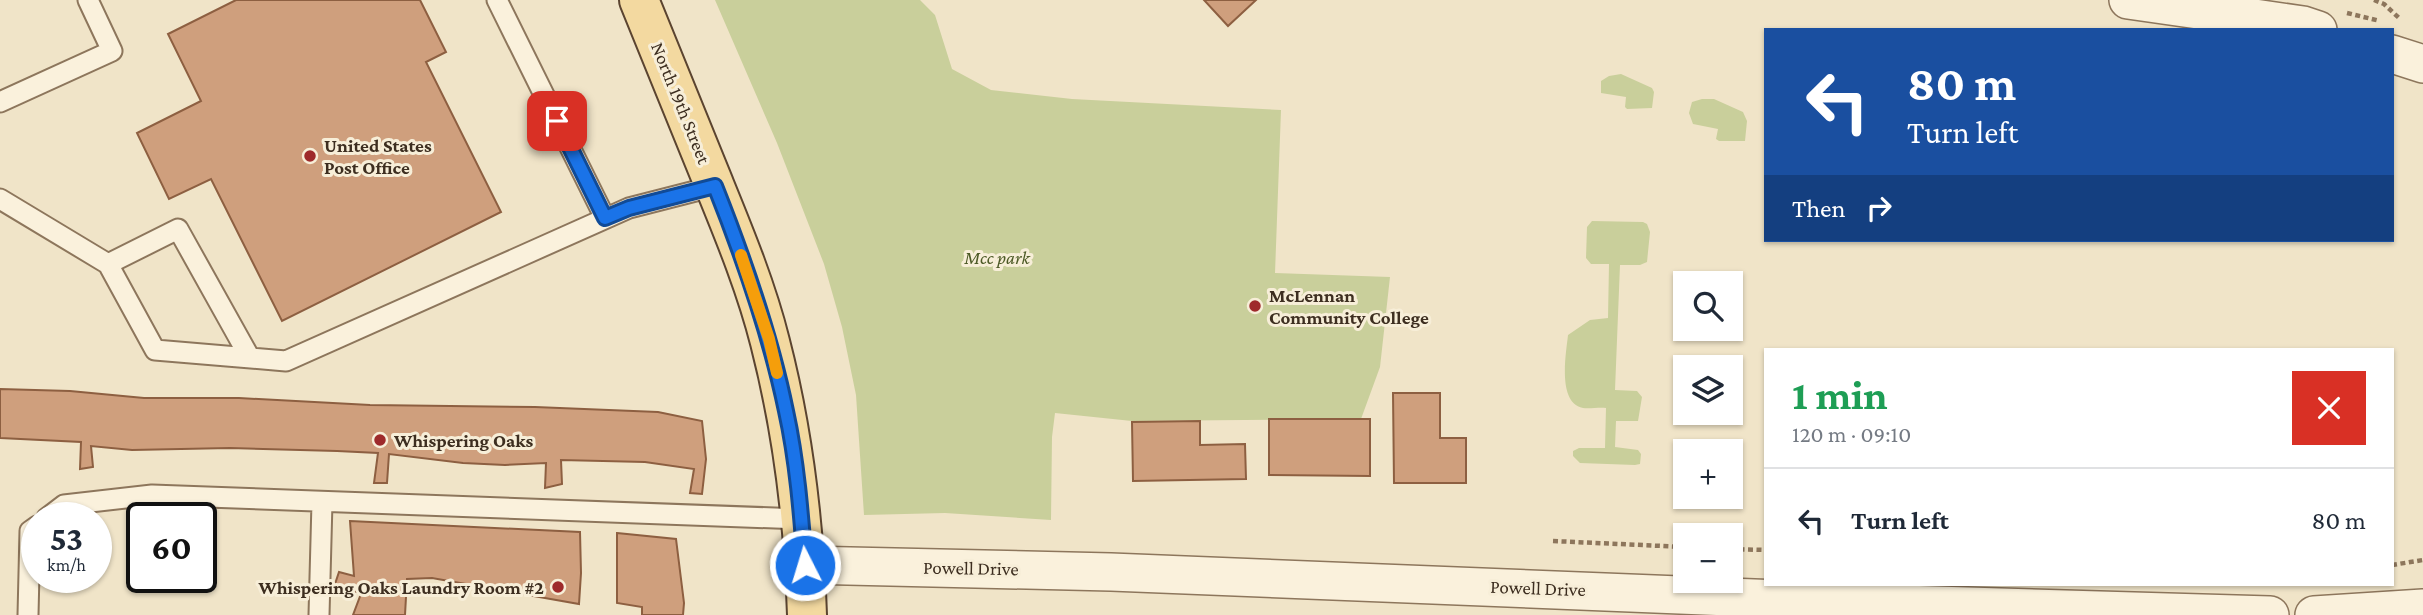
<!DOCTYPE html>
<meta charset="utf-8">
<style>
body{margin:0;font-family:"Crimson Pro",serif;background:#f2f2f3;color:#1f2937;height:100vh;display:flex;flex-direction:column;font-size:26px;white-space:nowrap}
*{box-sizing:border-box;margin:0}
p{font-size:23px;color:#747a83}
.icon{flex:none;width:38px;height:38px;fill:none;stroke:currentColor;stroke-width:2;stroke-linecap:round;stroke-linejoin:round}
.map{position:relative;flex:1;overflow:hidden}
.sheet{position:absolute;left:1764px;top:348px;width:630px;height:238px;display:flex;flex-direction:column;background:#fff;border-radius:0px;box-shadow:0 2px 5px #0004}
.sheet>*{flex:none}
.top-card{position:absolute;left:1764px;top:28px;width:630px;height:214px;border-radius:0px;box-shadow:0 2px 5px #0004;background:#1a4fa0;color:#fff;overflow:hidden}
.fabs{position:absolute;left:1673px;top:271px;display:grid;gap:14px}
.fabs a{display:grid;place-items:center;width:70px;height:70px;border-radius:0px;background:#fff;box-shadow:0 2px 5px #0004;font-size:35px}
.speed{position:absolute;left:21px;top:502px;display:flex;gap:14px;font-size:35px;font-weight:700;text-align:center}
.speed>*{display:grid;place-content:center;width:91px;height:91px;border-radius:50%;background:#fff;box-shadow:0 2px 5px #0004;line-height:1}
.speed small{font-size:18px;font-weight:400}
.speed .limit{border:4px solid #111;border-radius:10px;background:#fff;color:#111}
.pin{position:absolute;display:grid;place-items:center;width:60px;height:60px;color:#fff;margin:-30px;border-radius:14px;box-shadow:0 4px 10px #0006}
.me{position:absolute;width:77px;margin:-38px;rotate:355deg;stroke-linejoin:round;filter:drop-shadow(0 0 5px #0008)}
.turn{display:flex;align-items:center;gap:24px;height:147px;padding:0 28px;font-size:32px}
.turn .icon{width:91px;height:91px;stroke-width:2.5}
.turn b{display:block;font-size:49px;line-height:60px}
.then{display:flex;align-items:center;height:66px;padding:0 28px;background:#0003;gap:14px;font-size:26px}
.round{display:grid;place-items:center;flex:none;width:74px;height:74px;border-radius:0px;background:#f2f2f3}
.headline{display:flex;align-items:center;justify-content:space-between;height:119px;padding:0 28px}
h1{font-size:42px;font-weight:700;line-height:52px;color:#1e9e55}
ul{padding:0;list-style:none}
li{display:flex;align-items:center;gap:21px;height:105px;padding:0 28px;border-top:2px solid #e0e1e3}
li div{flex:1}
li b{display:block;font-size:26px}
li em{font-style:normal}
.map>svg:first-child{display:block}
.green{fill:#c9cf9b}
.building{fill:#cf9f7d;stroke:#8d5f41;stroke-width:2}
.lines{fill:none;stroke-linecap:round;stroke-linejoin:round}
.service-casing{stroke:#8d765c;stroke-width:23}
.minor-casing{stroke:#8d765c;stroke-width:40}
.primary-casing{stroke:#5b4430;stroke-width:42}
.path{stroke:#8d765c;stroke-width:4.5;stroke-dasharray:5 3.5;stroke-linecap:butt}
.service{stroke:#faf1dc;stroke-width:19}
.minor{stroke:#faf1dc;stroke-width:37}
.primary{stroke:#f3d9a0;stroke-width:38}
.route-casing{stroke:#114b97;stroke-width:18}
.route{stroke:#1a73e8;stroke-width:12}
.slow{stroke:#f59e0b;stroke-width:12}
.poi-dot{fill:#9e2a2b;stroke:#f7eed8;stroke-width:2.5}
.labels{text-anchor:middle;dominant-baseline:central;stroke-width:6;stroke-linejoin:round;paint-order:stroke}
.street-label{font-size:19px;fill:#3d2e20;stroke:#f7eed8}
.poi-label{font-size:19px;font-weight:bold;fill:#3d2e20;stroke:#f7eed8;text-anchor:start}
.park-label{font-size:19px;font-style:italic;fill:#4d5a26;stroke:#f7eed8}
</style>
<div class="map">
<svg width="2423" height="615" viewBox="0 0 2423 615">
<rect width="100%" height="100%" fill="#f0e4c8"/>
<!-- green -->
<path class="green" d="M715,0H920L935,15L952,69L991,90L1072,99L1281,110L1275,273L1390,277L1380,367L1361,419L1132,421L1055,413L1052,437L1051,520L945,513L864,515L856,395L842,327L824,264L777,143Z
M1621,74L1652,88L1654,92L1652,108L1627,109L1625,107L1626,97L1601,93V81L1609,76Z
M1702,99H1714L1743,112L1747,121L1745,141H1719L1716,139L1718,129L1693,124L1689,113L1692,102Z
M1592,221L1643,222L1647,224L1650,232L1647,262L1640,265H1620L1615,390L1637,391L1642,397L1638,421H1616L1615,447L1638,450L1641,454L1640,464L1635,465L1580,463L1573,456V451L1579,448H1605L1606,408C1599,407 1590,409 1583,408C1557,403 1566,354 1568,335L1590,320L1608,318L1609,264H1591L1586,258L1587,227Z"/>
<!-- building -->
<path class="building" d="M236,0H420L446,52L426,62L501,212L282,321L211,179L169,199L137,133L201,101L168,34Z
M1204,0H1256L1228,26Z
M0,389L70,391L144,398H239L370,405L535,407L658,412L702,421L706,459L702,494L690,493L694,469L645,462L561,460L562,484L545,488L546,463L505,465L463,463L389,454L387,483H374L378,453L337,451L230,448L132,450L91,446L93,467L80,469L81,442L0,438Z
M1393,393H1440V438H1466V483H1394Z
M1269,419H1370V476L1269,475Z
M1200,421V445L1245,444L1246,479L1133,481L1132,422Z
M350,521L580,532L581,573L579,604L432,578L407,579L405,615H353L362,591L331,596L339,572L354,576Z
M617,533L676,539L684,603L683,615H642V607L617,603Z"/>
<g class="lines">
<defs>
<path id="service" d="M497,0L605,218
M0,102L112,51L88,0
M0,199L108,264L155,350L286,361L629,208L715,186
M108,264L178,229L250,358
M47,518L64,505L152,495L801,519
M28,615L30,531L37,526
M319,615L322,502"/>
<path id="minor" d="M2128,0L2303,25L2318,30
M2392,54L2423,64
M805,565L1111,572L1902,604L2270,615
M2314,615L2423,608"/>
<path id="primary" d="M639,0C663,59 687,118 711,177C733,231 756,286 770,342C793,431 804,523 807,615"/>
</defs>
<!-- service casing -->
<use href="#service" class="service-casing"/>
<!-- minor casing -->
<use href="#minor" class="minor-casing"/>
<!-- primary casing -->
<use href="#primary" class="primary-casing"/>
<!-- path -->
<path class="path" d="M2374,0L2384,4L2399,18
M2347,13L2380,21
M1553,541L1685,547
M1731,549L1766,550
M2392,565L2423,560"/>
<!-- service -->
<use href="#service" class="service"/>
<!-- minor -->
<use href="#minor" class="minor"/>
<!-- primary -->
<use href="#primary" class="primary"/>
</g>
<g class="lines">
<defs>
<path id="route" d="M557,121L605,218L629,208L715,186C744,259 770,333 786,411C797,461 801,513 805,565"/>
</defs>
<!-- route casing -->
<use href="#route" class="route-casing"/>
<!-- route -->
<use href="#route" class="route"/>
<!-- slow -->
<path class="slow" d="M741,255L769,339L777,373"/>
</g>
<!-- markers -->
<g class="poi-dot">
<circle cx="310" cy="156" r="7"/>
<circle cx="1255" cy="306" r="7"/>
<circle cx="380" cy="440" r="7"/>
<circle cx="558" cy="587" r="7"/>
</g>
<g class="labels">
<!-- street labels -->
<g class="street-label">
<text transform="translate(681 103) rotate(68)">North 19th Street</text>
<text transform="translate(971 568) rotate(1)">Powell Drive</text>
<text transform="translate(1538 588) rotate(2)">Powell Drive</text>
</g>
<!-- poi labels -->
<g class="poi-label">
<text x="324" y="145">United States<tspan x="324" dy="22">Post Office</tspan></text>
<text x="1269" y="295">McLennan<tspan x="1269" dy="22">Community College</tspan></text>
<text x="394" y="440">Whispering Oaks</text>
<text x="544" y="587" text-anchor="end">Whispering Oaks Laundry Room #2</text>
</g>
<!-- park labels -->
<g class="park-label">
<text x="997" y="257">Mcc park</text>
</g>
</g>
</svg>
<div class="fabs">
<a><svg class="icon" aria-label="search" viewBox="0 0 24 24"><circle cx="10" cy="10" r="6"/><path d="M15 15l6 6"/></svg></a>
<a><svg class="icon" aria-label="layers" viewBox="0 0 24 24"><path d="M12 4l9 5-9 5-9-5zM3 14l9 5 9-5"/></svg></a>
<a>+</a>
<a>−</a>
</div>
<div class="speed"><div>53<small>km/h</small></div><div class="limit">60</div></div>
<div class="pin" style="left:557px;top:121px;background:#d93025"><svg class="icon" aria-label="arrive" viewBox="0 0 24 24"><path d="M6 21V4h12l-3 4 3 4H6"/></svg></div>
<svg class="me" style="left:805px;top:565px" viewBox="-20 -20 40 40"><circle r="17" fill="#1a73e8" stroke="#fff" stroke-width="3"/><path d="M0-11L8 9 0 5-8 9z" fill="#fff"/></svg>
<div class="top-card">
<div class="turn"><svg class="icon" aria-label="left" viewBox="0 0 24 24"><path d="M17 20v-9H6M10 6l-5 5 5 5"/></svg><div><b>80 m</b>Turn left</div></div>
<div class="then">Then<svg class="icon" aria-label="right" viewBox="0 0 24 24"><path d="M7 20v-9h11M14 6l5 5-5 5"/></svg></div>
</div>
<section class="sheet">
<div class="headline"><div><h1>1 min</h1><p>120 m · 09:10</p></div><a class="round" style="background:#d93025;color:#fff"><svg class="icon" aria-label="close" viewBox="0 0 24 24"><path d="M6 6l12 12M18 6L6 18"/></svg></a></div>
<ul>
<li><svg class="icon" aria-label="left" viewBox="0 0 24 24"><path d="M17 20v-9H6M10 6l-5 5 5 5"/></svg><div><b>Turn left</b></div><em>80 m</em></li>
</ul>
</section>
</div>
